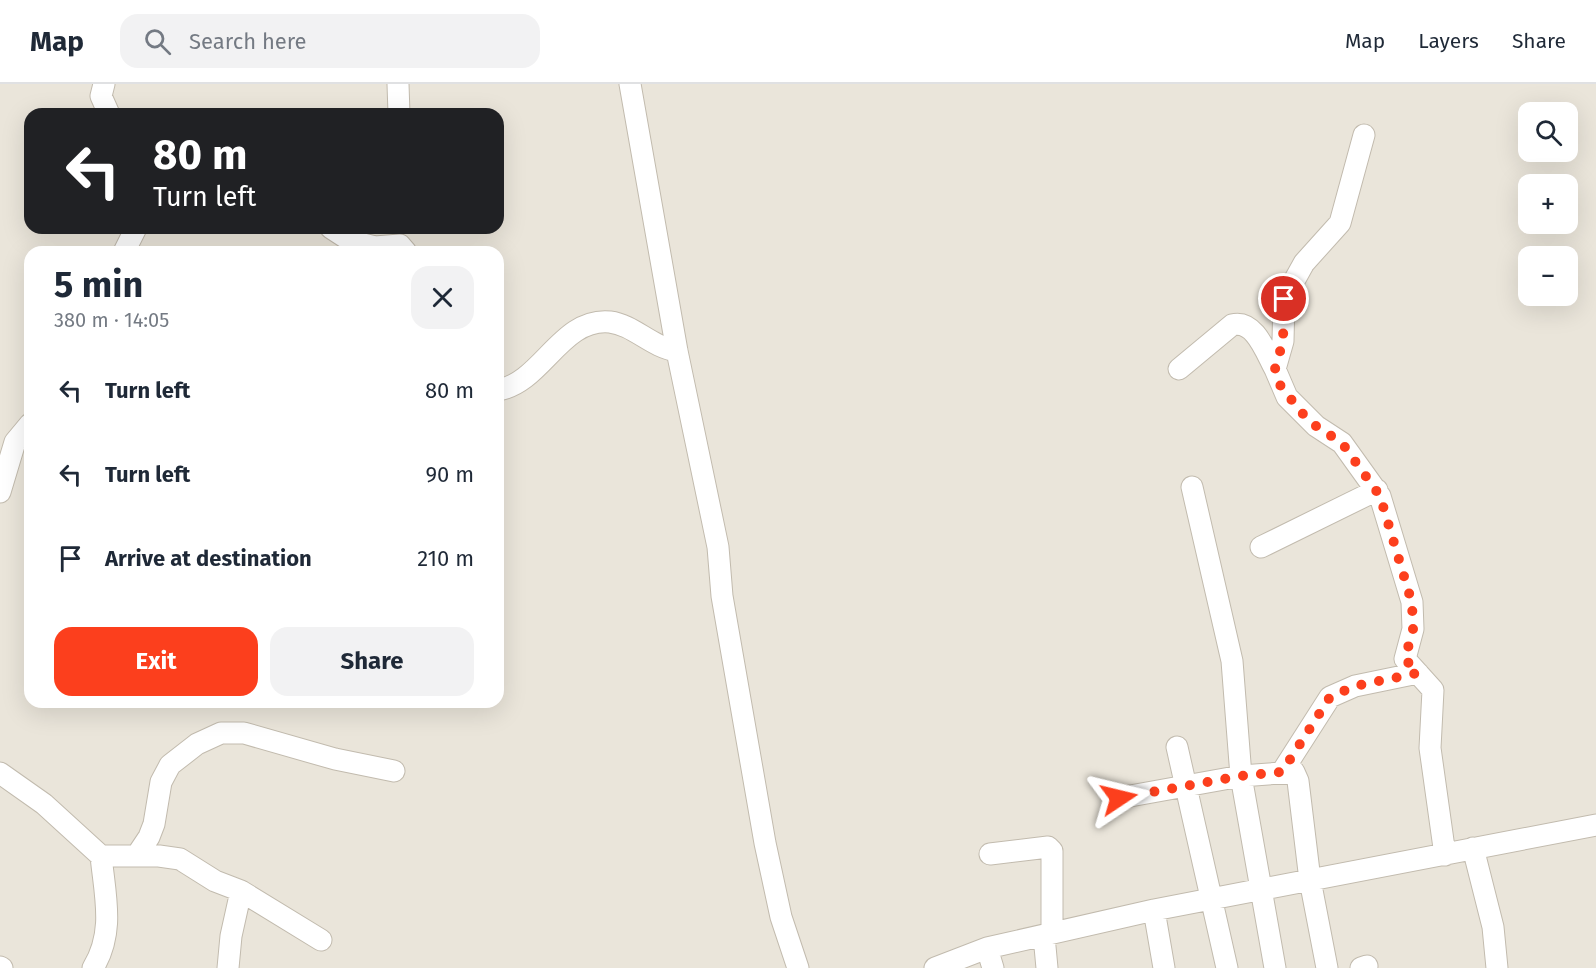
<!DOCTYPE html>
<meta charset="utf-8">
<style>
body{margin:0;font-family:"Fira Sans",sans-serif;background:#f2f2f3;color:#1f2937;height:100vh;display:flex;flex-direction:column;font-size:22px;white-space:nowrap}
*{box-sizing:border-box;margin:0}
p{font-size:20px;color:#747a83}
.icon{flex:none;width:33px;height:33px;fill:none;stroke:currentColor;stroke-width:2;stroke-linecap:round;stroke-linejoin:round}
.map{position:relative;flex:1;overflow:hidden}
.side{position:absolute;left:24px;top:162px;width:480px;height:462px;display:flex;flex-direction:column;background:#fff;border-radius:18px;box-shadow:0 6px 24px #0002}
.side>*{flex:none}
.guide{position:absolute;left:24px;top:24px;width:480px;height:126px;border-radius:18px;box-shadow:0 6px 24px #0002;background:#202124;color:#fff;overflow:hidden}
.tools{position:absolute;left:1518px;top:18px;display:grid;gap:12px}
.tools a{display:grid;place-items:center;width:60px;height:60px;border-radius:12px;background:#fff;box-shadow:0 6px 24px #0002;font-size:30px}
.pin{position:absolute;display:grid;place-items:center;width:51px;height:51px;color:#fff;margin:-26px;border:3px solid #fff;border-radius:50%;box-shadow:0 2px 6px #0007}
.me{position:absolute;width:66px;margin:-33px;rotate:80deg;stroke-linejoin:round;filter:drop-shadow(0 0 4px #0008)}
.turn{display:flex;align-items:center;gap:21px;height:126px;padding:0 30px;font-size:27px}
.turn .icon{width:78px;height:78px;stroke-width:2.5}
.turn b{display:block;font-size:42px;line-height:51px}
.round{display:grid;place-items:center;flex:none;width:63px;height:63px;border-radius:18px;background:#f2f2f3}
.summary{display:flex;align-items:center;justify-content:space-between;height:102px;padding:0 30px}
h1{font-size:36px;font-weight:700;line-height:45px}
.primary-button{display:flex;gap:12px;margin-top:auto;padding:12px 30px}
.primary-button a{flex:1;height:69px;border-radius:18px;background:#fc3f1d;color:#fff;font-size:24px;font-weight:700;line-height:69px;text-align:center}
.primary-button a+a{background:#f2f2f3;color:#1f2937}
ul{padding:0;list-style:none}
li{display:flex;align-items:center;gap:18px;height:84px;padding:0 30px}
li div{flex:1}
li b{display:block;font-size:22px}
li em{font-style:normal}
header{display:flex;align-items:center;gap:36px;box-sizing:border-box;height:84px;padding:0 30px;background:#fff;border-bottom:2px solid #e0e1e3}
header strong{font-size:28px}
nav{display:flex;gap:33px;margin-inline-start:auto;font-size:21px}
.search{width:420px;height:54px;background:#f2f2f3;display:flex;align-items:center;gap:15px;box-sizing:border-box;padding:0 21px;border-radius:18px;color:#747a83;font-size:22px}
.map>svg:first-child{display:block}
.residential{fill:#eae5da;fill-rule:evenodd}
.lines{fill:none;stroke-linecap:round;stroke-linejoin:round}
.minor-casing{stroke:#c2bbae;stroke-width:23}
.minor{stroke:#fff;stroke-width:21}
.route{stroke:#fc3f1d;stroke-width:10;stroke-dasharray:0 18}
</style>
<header>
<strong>Map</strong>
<div class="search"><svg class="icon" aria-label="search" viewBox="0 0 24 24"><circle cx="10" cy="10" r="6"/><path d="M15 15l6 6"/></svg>Search here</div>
<nav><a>Map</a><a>Layers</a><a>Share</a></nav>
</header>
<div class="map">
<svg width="1596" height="884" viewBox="0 0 1596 884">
<rect width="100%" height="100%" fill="#f6f3ec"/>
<!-- residential -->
<path class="residential" d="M0,0H1596V884H0ZM1528,28H1568V68H1528ZM30,30H498V144H30ZM1528,100H1568V140H1528ZM30,168H498V618H30ZM1528,172H1568V212H1528Z"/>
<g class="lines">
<defs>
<path id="minor" d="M104,0L101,12L109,30
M398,0L399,30
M630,0L677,267L718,463L722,512L765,759L781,833L798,884
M1364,51L1340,139L1304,179L1284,215L1283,257L1275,285L1287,313L1316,342L1342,359L1380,412L1412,518L1413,545L1405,575L1433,606L1430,664L1445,771
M331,144L351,157L375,163L400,161L406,168
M124,168L136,144
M1179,285L1232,241C1255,235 1266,269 1275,285
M498,306C542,299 561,233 610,238C634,241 651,263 677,267
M1192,403L1232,577L1241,692L1275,884
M0,408L15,358L30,340
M1261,463L1377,406
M1177,663L1227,884
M1282,688L1330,613L1355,602L1418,589
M0,689L44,720L101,772
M1119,714L1241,692L1294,688L1298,697L1310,796L1327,884
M1473,764L1493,843L1497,884
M990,770L1048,763L1052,767V848
M137,771L149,753L154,740L161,698L170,681L197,660L221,649H244L335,675L394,687
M1154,826L1164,884
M1044,852L1047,884
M987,864L993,884
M0,883L2,884
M93,884C115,848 105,812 101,772H159L180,775L215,797L241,807L321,856
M228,884L231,852L241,807
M935,884L987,864L1154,826L1596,741
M1361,884L1367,882"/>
</defs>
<!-- minor casing -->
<use href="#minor" class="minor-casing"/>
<!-- minor -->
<use href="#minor" class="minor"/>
</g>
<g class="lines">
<!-- route -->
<path class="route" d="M1119,714L1241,692L1282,688L1330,613L1355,602L1418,589L1405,575L1413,545L1412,519L1380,412L1342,359L1316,342L1301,328L1280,301L1275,285L1283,257L1284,215"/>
</g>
</svg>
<div class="tools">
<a><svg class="icon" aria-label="search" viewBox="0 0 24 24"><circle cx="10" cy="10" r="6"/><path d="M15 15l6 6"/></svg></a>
<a>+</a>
<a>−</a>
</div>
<div class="pin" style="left:1284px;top:215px;background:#d93025"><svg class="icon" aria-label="arrive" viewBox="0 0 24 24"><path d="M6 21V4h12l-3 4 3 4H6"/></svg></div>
<svg class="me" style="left:1119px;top:714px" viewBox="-20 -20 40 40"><path d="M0-17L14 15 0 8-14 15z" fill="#fc3f1d" stroke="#fff" stroke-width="4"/></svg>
<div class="guide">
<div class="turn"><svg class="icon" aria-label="left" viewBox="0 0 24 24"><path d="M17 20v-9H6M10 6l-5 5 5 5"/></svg><div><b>80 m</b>Turn left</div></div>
</div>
<section class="side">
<div class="summary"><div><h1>5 min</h1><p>380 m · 14:05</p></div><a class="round"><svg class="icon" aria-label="close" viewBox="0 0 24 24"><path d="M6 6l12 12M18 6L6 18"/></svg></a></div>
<ul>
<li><svg class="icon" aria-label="left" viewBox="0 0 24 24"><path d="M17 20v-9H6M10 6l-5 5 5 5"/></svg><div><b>Turn left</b></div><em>80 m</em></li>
<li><svg class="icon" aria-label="left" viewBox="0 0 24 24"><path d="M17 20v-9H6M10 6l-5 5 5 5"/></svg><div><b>Turn left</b></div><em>90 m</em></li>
<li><svg class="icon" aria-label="arrive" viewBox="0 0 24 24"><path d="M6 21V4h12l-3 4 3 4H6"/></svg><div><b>Arrive at destination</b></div><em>210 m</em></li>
</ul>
<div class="primary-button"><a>Exit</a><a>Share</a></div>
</section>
</div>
